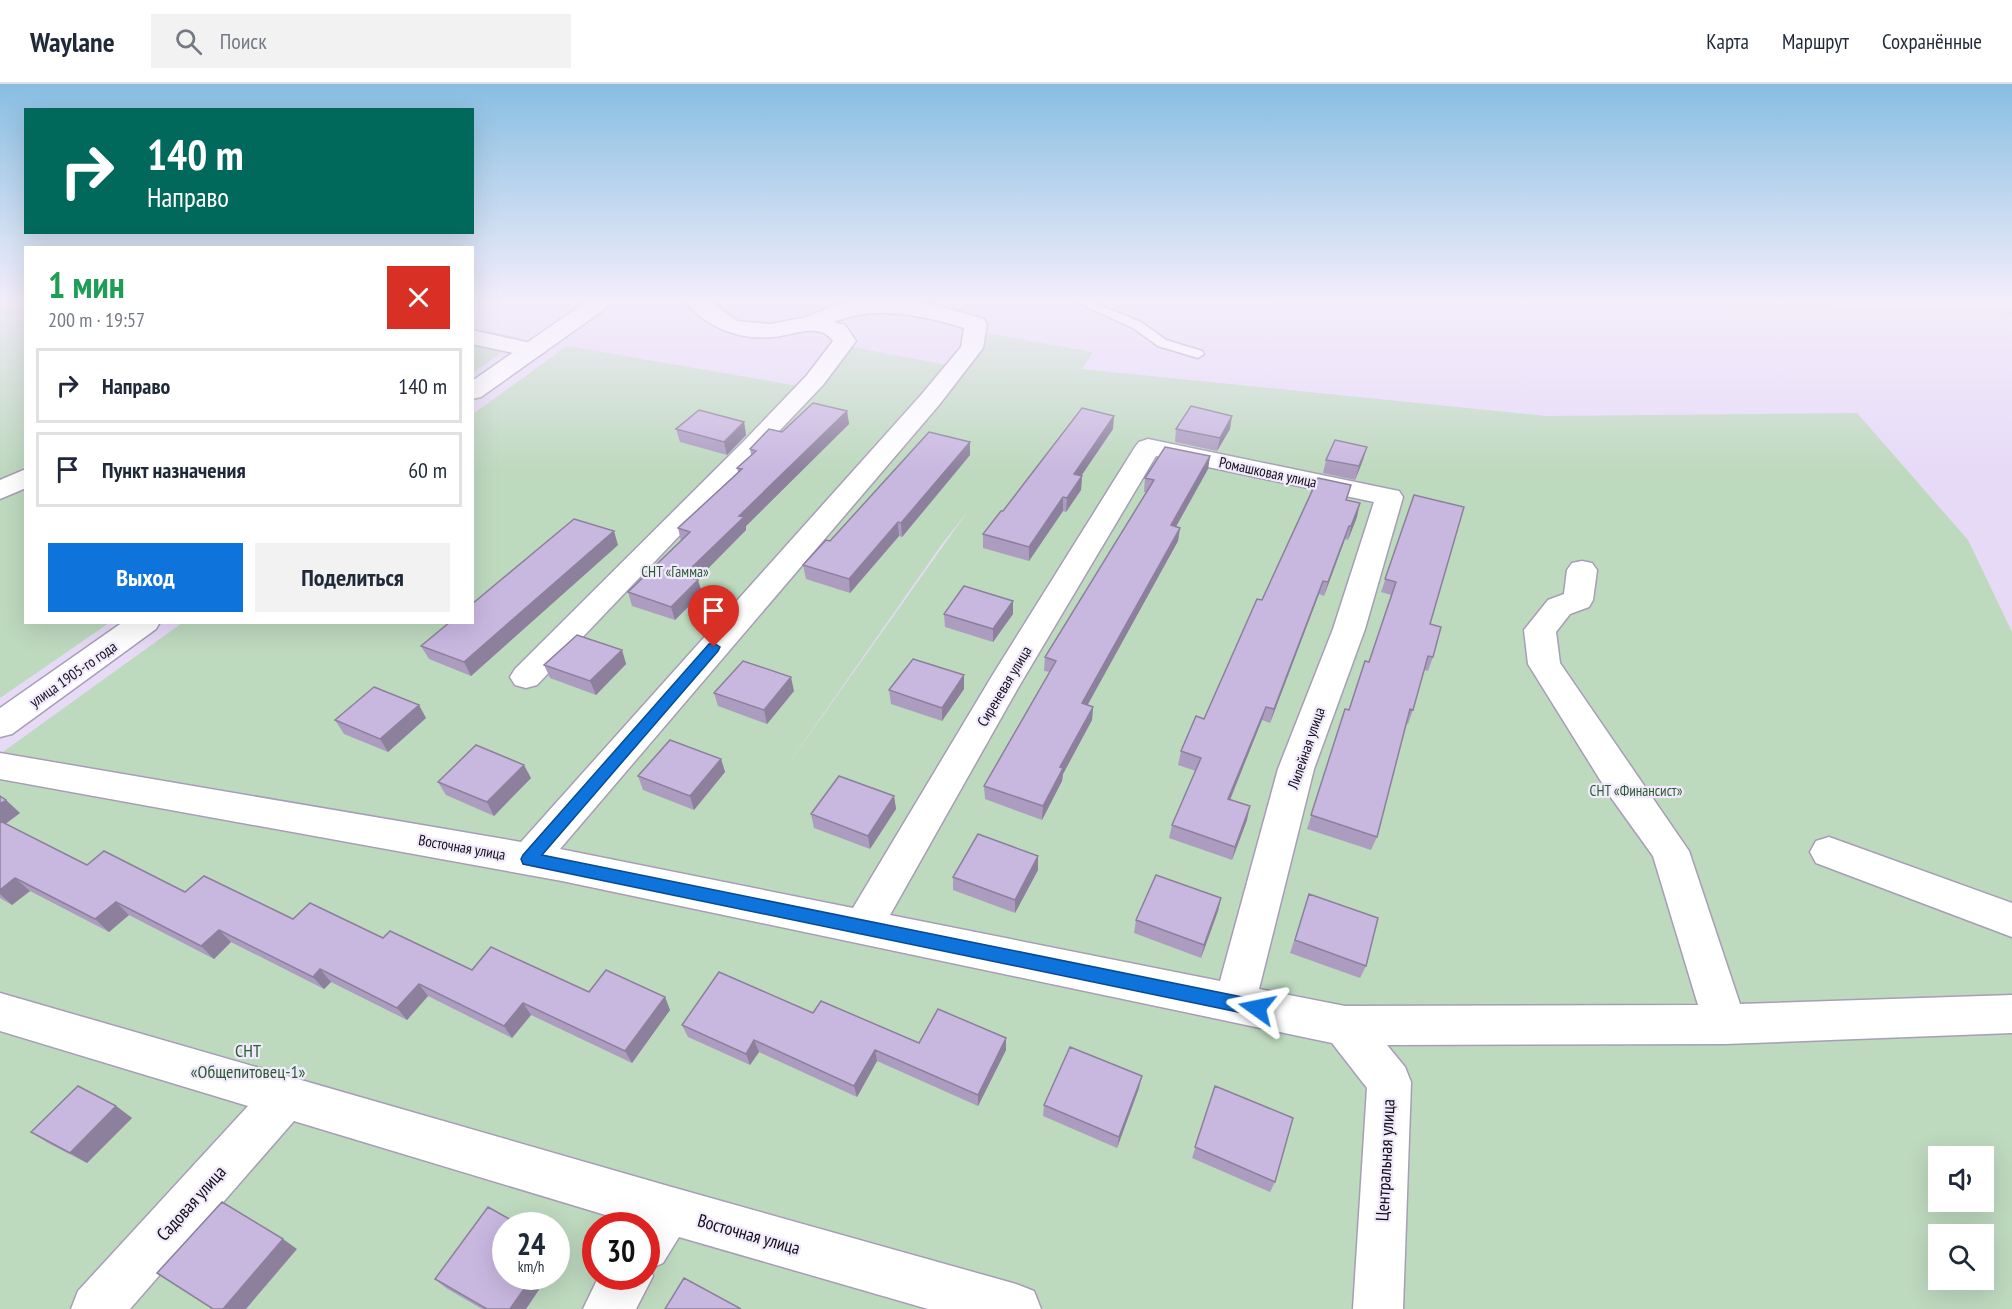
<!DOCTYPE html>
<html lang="ru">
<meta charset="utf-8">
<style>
body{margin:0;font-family:"PT Sans Narrow",sans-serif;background:#f2f2f3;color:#1f2937;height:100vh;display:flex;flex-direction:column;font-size:22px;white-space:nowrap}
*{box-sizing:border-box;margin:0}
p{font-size:20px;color:#747a83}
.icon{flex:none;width:33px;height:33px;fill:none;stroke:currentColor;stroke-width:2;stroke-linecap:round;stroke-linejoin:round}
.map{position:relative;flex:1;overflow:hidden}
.drawer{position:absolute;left:24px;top:162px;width:450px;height:378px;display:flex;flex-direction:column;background:#fff;border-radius:0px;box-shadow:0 6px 24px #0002}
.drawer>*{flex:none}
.top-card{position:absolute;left:24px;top:24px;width:450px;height:126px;border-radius:0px;box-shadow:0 6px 24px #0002;background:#00695c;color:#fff;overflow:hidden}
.tools{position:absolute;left:1928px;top:1062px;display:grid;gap:12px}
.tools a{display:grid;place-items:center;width:66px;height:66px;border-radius:0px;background:#fff;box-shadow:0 6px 24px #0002;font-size:30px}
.speed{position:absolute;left:492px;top:1128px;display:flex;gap:12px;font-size:30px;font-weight:700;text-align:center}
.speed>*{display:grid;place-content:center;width:78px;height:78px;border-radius:50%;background:#fff;box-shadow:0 6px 24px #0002;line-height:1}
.speed small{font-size:15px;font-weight:400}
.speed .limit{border:9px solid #d22;background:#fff;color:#111}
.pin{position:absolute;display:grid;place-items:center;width:51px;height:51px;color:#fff;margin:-62px -26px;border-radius:50% 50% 50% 0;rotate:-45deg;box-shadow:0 0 6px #0007}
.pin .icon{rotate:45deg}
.me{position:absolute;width:66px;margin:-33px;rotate:282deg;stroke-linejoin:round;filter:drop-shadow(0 0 4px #0008)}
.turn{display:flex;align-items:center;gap:21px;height:126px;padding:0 24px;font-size:27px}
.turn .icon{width:78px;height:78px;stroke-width:2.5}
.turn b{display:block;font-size:42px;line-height:51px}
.round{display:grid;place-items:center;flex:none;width:63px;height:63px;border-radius:0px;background:#f2f2f3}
.summary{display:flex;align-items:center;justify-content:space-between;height:102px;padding:0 24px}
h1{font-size:36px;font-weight:700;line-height:45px;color:#1e9e55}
.cta{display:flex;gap:12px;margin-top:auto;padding:12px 24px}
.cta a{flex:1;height:69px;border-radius:0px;background:#0e73db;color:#fff;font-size:24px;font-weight:700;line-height:69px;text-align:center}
.cta a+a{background:#f2f2f3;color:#1f2937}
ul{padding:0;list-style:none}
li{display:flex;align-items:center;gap:18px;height:75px;margin:0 12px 9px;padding:0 12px;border:3px solid #e0e1e3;border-radius:0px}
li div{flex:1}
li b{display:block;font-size:22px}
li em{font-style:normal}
header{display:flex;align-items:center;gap:36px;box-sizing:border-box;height:84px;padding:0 30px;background:#fff;border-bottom:2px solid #e0e1e3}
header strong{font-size:28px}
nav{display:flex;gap:33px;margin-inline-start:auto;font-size:21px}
.search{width:420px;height:54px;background:#f2f2f3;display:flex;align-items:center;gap:15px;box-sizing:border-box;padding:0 21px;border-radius:0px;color:#747a83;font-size:22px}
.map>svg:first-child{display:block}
.green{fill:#bdd9be;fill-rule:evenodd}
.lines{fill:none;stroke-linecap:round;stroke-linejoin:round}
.service-casing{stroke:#a89db8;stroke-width:3}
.minor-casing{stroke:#a89db8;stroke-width:3}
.tertiary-casing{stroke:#a89db8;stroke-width:3}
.service{fill:#fff;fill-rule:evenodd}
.minor{fill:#fff;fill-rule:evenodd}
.tertiary{fill:#fff;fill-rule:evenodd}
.wall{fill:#ac9dc0}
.shaded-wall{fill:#8c809c}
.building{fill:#c8b7df;stroke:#8c809c;stroke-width:1.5}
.route{fill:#0e73db;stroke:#094b8e;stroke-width:1.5}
.labels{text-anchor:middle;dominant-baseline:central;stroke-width:4.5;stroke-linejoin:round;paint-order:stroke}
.street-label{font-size:15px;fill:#120e18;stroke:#f1eafc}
.park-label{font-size:15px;fill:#2b5c30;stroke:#f1eafc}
.near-park-label{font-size:18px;fill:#2b5c30;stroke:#f1eafc}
.near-street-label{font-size:18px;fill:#120e18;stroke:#f1eafc}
</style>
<header>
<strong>Waylane</strong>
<div class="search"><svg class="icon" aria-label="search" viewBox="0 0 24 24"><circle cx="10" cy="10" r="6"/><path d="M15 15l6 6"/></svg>Поиск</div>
<nav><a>Карта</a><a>Маршрут</a><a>Сохранённые</a></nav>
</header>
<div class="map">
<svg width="2012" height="1225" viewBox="0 0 2012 1225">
<rect width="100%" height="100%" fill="#e6daf7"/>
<!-- green -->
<path class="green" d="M0,217H25L26,538L109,539L0,614Z
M1259,217H2012V231L1996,228L1273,220Z
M473,245L522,254L473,289Z
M980,248L1093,268L1082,285L1546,332L1857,329L1968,456L2012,548V1225H0V670L182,539L472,538L473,330L567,262L816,305L853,263L947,281ZM968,427L777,696L942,460ZM1938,1072H1983V1118H1938ZM506,1142H556V1192H506ZM596,1142H646V1192H596ZM1938,1150H1983V1196H1938Z"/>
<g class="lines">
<defs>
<path id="service" d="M1073,217H1089L1141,238L1166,256L1202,267L1204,270L1198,274L1158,262L1133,244Z"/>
<path id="minor" d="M686,217H710L737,237L771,240L806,233L841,219L864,217H906L936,221L984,235L987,240L983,264L939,321L560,765L853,824L992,592L1135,363L1139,358L1148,355L1389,405L1399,407L1403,413L1365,545L1314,685L1259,905L1345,922L1698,921L1653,772L1612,715L1528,580L1524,546L1548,516L1564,510L1567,486L1572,479L1582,477L1592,479L1597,486L1593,516L1589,523L1570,530L1556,548L1560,579L1689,767L1740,920L2012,911V949L1725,960L1387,961L1405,983L1411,998L1403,1225H1353L1367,1004L1332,959L562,797L0,695V669L521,758L921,311L961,263L964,244C922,231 876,221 834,238L845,241L856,257L823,301L537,601L526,604L515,601L510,593L515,585L744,357L807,291L833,257C819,237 792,252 772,253C741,256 705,244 686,217ZM1156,372L1374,418L1333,545L1278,685L1220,897L890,831L1018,604Z
M472,246L540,261L544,266L540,271L532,273L472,260Z
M26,385V404L0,415V396Z
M1829,753L2012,819V853L1816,779L1810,768L1816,757Z
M0,909L668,1102L1016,1200L1034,1207L1041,1225H928L679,1153L663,1179L650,1185L653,1192L636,1225H583L599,1192H646V1142H631L632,1139L294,1037L130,1225H71L78,1207L248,1022L0,947Z"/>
<path id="tertiary" d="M587,217H612L609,222L481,313L472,315V297Z
M123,538H160L156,545L12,650L0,653V624Z"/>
</defs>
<!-- service casing -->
<use href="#service" class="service-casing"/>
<!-- minor casing -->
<use href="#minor" class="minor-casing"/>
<!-- tertiary casing -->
<use href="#tertiary" class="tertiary-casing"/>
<!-- service -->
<use href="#service" class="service"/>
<!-- minor -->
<use href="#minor" class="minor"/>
<!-- tertiary -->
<use href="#tertiary" class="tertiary"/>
</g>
<!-- wall -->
<path class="wall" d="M847,327L849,340L746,442V446L697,495L702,509L675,536L632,522L628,508L681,457L678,444L738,388L737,384L751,371L750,365L782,348Z
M744,338L746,351L727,371L680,358L676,345Z
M1113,345L1081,392H1082L1081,406L1066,428L1063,427L1029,477L983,464V450L1003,427Z
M1176,345H1230L1217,367L1175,358Z
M970,358V371L902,453L899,452L850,509L806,495L803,481L830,457Z
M1367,363L1363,376L1355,396L1323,389L1326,376Z
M1210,372L1208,385L1176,443L1180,444L1178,457L1087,621L1093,623L1092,636L1063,690L1062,697L1042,736L985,715L984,702L1050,588L1044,587L1045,573L1147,408H1144L1145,394Z
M1414,411L1433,573L1428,587L1424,586L1413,626L1408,640L1406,639L1377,753L1371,766L1307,745L1345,625L1349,626L1369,578L1391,511L1381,508Z
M1347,416L1357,433L1348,456L1345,455L1324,512L1319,510L1270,639L1262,636L1230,716L1247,736L1232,776L1169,754L1172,741L1196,687L1178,681L1181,667L1204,635L1262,516Z
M618,461L471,592L429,575L421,562Z
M944,530H1013L993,558L945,543Z
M622,566L626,580L596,611L550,594L544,581Z
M964,591V605L942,637L891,620L889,606Z
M794,607L767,640L718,622L714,609Z
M426,634L388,668L344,650L335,636Z
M721,675L725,688L694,726L643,706L638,692Z
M531,694L494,732L446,711L438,698Z
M0,712L20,729L5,740L87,781L185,808L293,835L383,854L472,886L589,908L665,913L670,926L632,979L531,931L512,954L428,912L407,936L331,898L324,905L231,858L214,875L129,831L109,848L30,807L12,821L0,814Z
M894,712L896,725L870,765L814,744L811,730Z
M1038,772V786L1015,829L953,806V793Z
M1221,814L1218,827L1201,874L1134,849L1136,836Z
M1305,823L1366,882L1360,894L1290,869Z
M813,929L919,959L1006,966L978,1022L877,977L857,1013L759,968L750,981L688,953L682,941Z
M1215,1002L1275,1098L1270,1108L1192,1074Z
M1139,1004L1117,1064L1043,1032L1044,1021Z
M116,1022L132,1034L87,1079L48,1059L31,1048Z
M506,1192H548L526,1225H482L446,1204L435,1195Z"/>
<!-- shaded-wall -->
<path class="shaded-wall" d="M847,327L849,340L746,442V446L688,505L684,491L739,432Z
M1114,332L1113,345L1073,404L1074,390Z
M1232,332L1230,345L1217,367L1220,354Z
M744,338L746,351L727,371L724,358Z
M970,358V371L902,453L901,439Z
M1367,363L1363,376L1355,396L1359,382Z
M1210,372L1208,385L1169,455L1171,441Z
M1082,392L1081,406L1066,428L1067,414Z
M1063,413V427L1029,477V463Z
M1360,419L1357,433L1348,456L1351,442Z
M898,438L899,452L850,509L849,495Z
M1349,442L1345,455L1324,512L1328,498Z
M1180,444L1178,457L1081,633L1082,619Z
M614,447L618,461L471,592L464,578Z
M698,496L702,509L675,536L671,523Z
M1323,497L1319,510L1270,639L1274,625Z
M1013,517V530L993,558V545Z
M622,566L626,580L596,611L590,597Z
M964,591V605L942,637V624Z
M791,593L794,607L767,640L764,626Z
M419,621L426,634L388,668L380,655Z
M1093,623L1092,636L1063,690L1062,697L1042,736L1043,722L1060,683Z
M1266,623L1262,636L1225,728L1228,715Z
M721,675L725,688L694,726L690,712Z
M524,681L531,694L494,732L487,718Z
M894,712L896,725L870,765L868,752Z
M6,716L20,729L0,744V720Z
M1250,722L1247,736L1232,776L1235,763Z
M1038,772V786L1015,829V816Z
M15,794L30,807L12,821L0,810V806Z
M1221,814L1218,827L1201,874L1204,861Z
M116,818L129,831L109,848L95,835Z
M219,846L231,858L214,875L201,862Z
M320,885L331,898L324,905L313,893Z
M419,900L428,912L407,936L397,924Z
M665,913L670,926L632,979L625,967Z
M523,919L531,931L512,954L504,942Z
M1006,954V966L978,1022V1011Z
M754,956L759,968L750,981L746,970Z
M875,966L877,977L857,1013L854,1002Z
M1142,992L1139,1004L1117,1064L1119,1053Z
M116,1022L132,1034L87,1079L70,1069Z
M283,1155L297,1165L246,1225H223Z
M556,1161L564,1170L556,1180Z
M533,1192H548L526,1225H510Z"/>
<!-- building -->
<path class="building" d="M813,319L847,327L739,432L744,433L684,491L698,496L671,523L628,508L690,448L678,444L742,385L737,384L756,367L750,365L769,345L782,348Z
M1191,322L1232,332L1220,354L1176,345Z
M1082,324L1114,332L1074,390L1082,392L1067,414L1063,413L1029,463L983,450L1001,427H1003Z
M699,326L744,338L724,358L676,345Z
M929,348L970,358L901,439L898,438L849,495L803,481L826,456L830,457Z
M1335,356L1367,363L1359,382L1326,376Z
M1165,363L1210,372L1171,441L1180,444L1082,619L1093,623L1060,683L1063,684L1043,722L984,702L1056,577L1045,573L1154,396L1145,394Z
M1318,394L1351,401L1346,416L1360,419L1351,442H1349L1328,498L1323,497L1274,625L1266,623L1228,715L1250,722L1235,763L1172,741L1201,674L1181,667L1196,632L1204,635L1257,515L1262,516Z
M1414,411L1464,423L1430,540L1441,543L1433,573L1428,572L1413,626L1410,625L1377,753L1311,731L1345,625L1349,626L1365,577L1369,578L1396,498L1385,495Z
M574,435L614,447L464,578L421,562L450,538H472V520Z
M964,502L1013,517L993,545L944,530Z
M577,551L622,566L590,597L544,581Z
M913,575L964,591L942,624L889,606Z
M743,577L791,593L764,626L714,609Z
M374,603L419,621L380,655L335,636Z
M670,656L721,675L690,712L638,692Z
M476,661L524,681L487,718L438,698Z
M839,692L894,712L868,752L811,730Z
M0,712L6,716L0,720Z
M0,737L87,781L104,767L185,808L204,792L293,835L310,819L383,854L390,847L472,886L491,863L589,908L606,886L665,913L625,967L523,919L504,942L419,900L397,924L320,885L313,893L219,846L201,862L116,818L95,835L15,794L0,806Z
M978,750L1038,772L1015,816L953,793Z
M1156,791L1221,814L1204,861L1136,836Z
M1309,810L1378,834L1366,882L1295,856Z
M719,888L813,929L821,917L919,959L938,925L1006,954L978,1011L875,966L854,1002L754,956L746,970L682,941Z
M1070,963L1142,992L1119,1053L1044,1021Z
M78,1002L116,1022L70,1069L31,1048Z
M1215,1002L1293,1034L1275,1098L1195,1063Z
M222,1118L283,1155L223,1225H213L157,1189Z
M488,1123L522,1142H506V1192H533L510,1225H487L435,1195Z
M684,1194L741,1225H665Z"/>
<!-- sky -->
<linearGradient id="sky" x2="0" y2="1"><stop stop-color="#87bee2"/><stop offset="0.56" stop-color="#f4eefb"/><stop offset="1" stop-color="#f4eefb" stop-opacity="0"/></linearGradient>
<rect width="2012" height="388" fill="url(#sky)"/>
<!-- route -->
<path class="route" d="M714,559L720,563L718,567L542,771L1257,916L1263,918L1266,924L1263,929L1257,932L523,780L521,775L523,771L709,560Z"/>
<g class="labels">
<!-- street labels -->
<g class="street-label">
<text transform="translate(1268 388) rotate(12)">Ромашковая улица</text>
<text transform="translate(73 590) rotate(-35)">улица 1905-го года</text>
<text transform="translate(1004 602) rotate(-59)">Сиреневая улица</text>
<text transform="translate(1306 664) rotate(-71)">Лилейная улица</text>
<text transform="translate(462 763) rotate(10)">Восточная улица</text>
</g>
<!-- park labels -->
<g class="park-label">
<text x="675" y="487">СНТ «Гамма»</text>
<text x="1636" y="706">СНТ «Финансист»</text>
</g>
<!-- near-park labels -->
<g class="near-park-label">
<text x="248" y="966">СНТ<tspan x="248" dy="21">«Общепитовец-1»</tspan></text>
</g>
<!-- near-street labels -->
<g class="near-street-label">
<text transform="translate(1385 1076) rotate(-87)">Центральная улица</text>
<text transform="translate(191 1119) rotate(-48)">Садовая улица</text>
<text transform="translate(749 1150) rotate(16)">Восточная улица</text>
</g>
</g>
</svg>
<div class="tools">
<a><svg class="icon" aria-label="sound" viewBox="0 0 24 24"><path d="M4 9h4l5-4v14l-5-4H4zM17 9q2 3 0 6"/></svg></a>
<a><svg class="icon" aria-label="search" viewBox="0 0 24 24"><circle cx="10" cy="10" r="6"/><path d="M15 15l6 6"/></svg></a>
</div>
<div class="speed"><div>24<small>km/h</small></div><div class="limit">30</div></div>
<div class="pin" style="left:714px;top:563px;background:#d93025"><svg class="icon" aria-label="arrive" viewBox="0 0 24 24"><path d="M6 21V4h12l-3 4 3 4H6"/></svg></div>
<svg class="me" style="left:1257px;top:924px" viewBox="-20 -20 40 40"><path d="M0-17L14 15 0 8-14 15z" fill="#0e73db" stroke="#fff" stroke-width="4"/></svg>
<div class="top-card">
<div class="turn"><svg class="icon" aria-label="right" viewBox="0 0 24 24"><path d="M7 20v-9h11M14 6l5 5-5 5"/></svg><div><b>140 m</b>Направо</div></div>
</div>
<section class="drawer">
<div class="summary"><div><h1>1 мин</h1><p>200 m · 19:57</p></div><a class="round" style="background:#d93025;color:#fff"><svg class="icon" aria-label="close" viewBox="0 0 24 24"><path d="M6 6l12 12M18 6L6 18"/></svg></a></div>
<ul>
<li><svg class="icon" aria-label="right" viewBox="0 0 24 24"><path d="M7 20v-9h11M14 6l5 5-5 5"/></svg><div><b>Направо</b></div><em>140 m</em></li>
<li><svg class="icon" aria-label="arrive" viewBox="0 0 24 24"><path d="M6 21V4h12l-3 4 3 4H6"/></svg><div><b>Пункт назначения</b></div><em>60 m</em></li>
</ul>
<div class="cta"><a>Выход</a><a>Поделиться</a></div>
</section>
</div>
